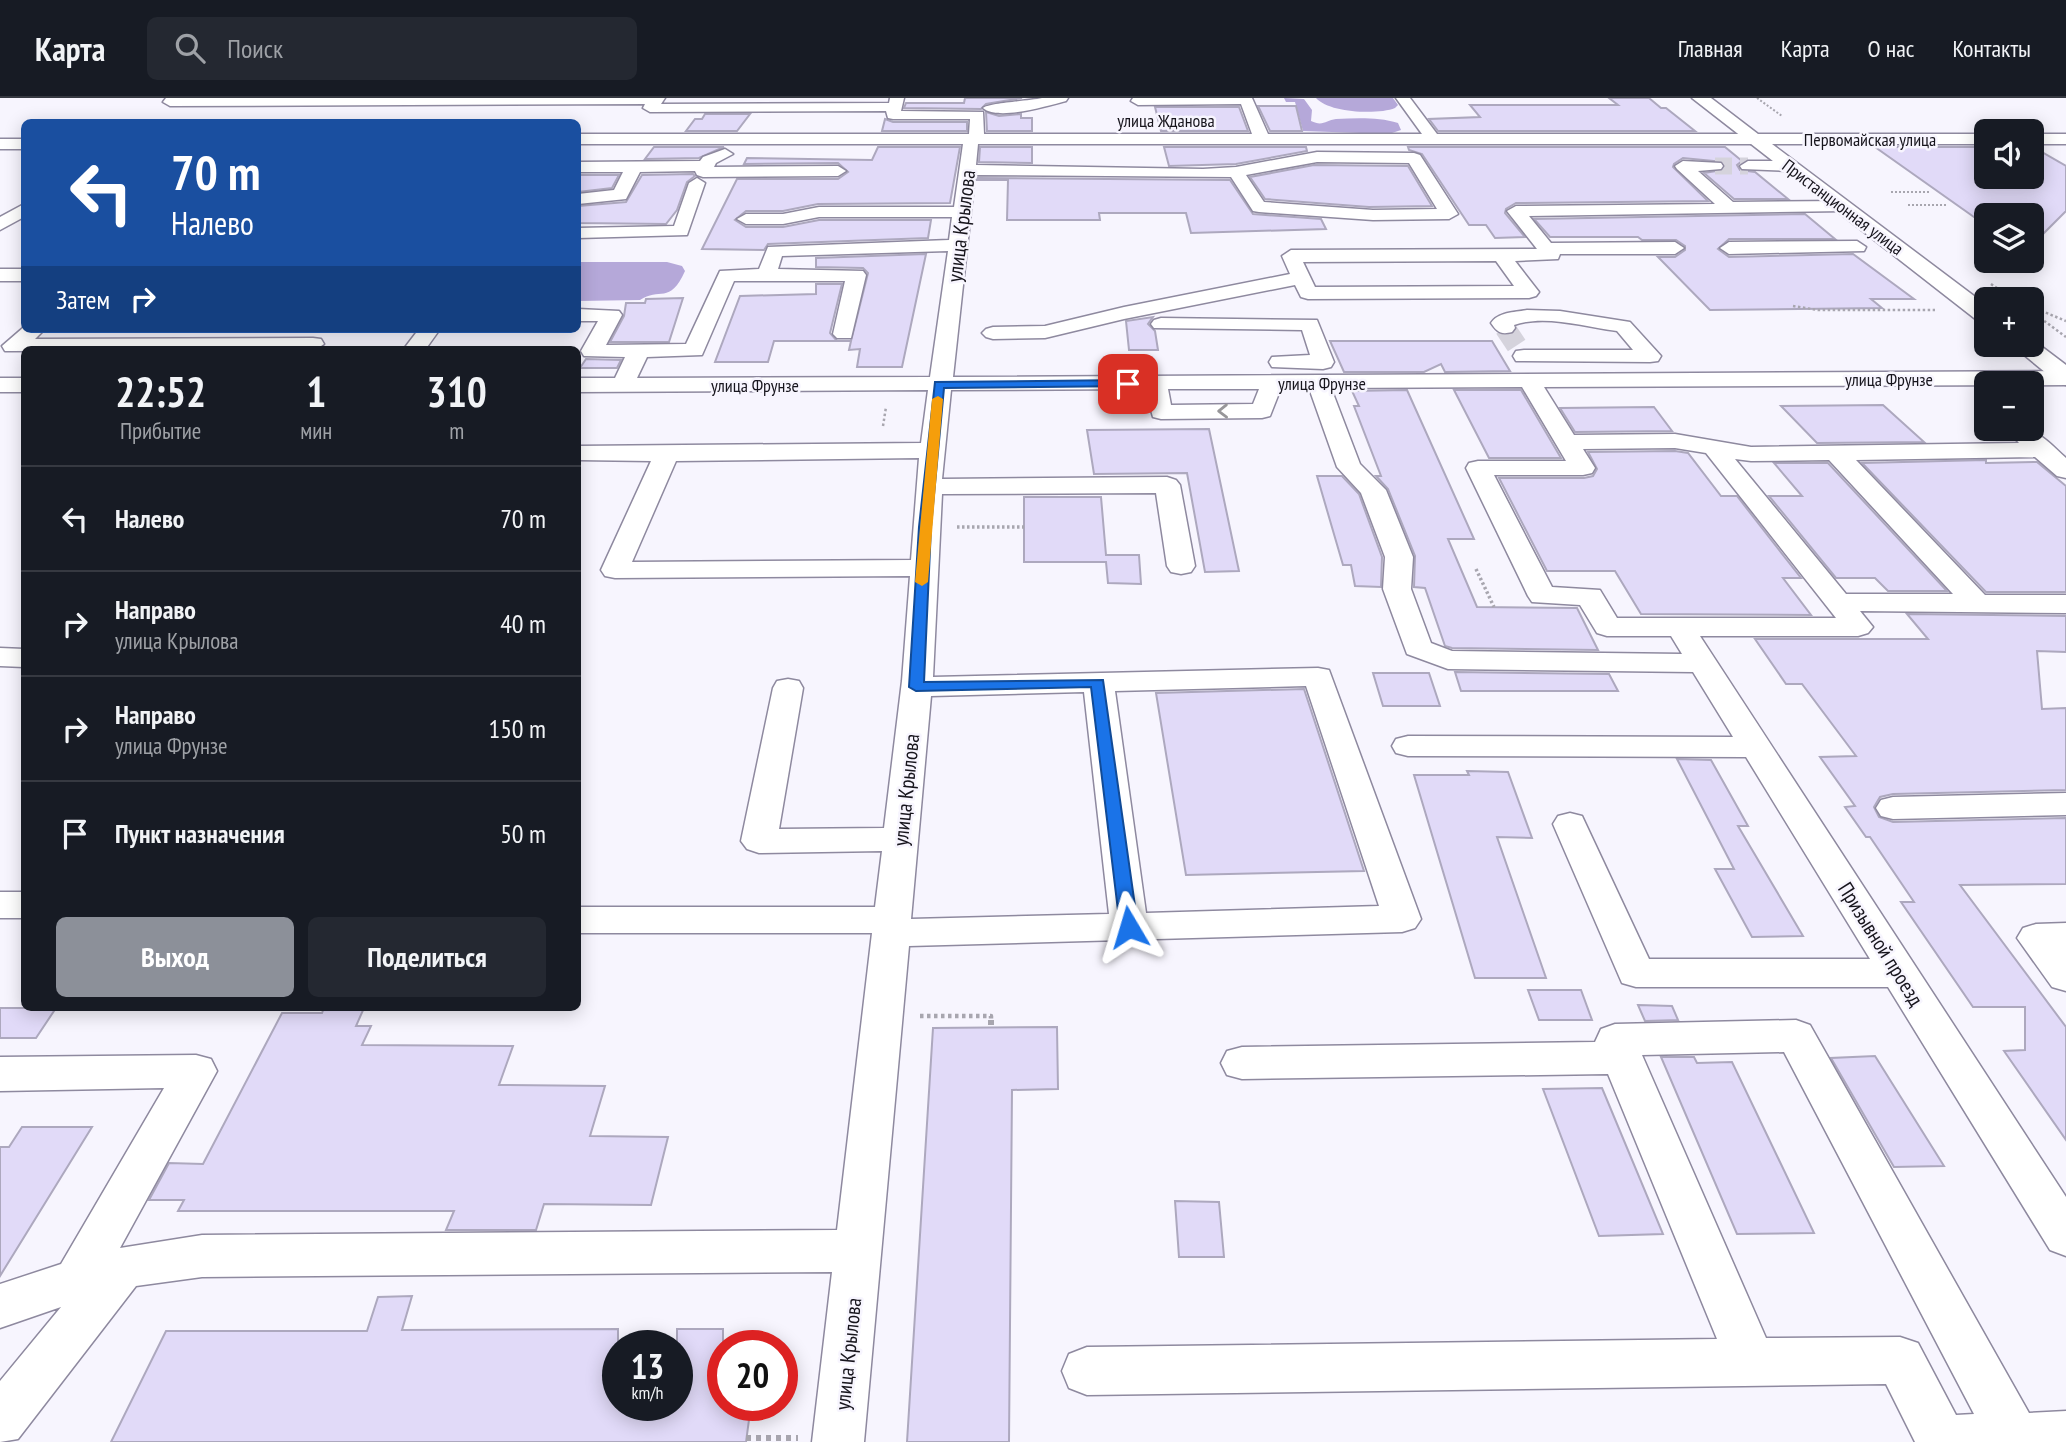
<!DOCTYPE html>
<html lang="ru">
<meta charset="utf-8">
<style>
body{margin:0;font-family:"PT Sans Narrow",sans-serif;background:#242831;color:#f1f3f6;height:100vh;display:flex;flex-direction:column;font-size:26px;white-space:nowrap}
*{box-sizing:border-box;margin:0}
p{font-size:23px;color:#9ea1a6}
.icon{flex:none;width:38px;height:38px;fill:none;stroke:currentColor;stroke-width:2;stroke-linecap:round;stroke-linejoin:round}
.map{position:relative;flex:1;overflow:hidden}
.drawer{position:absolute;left:21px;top:248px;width:560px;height:665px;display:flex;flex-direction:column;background:#171b24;border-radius:10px;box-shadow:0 4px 18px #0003}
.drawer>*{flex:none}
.guide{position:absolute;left:21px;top:21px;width:560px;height:214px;border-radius:10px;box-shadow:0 4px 18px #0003;background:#1a4fa0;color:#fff;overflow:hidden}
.buttons{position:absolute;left:1974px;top:21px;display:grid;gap:14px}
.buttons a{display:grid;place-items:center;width:70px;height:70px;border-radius:10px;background:#171b24;box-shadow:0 4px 18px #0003;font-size:35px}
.speed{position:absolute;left:602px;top:1232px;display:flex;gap:14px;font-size:35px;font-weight:700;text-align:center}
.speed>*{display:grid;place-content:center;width:91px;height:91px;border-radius:50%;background:#171b24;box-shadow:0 4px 18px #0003;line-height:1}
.speed small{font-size:18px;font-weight:400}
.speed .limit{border:10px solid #d22;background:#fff;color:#111}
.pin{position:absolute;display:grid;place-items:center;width:60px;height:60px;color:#fff;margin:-30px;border-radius:14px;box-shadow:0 4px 10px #0006}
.me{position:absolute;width:77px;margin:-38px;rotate:353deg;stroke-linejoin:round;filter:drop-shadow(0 0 5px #0008)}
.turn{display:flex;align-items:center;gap:24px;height:147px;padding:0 35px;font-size:32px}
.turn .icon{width:91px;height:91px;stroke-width:2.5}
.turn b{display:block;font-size:49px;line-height:60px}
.then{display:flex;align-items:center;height:66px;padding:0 35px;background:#0003;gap:14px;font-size:26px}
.eta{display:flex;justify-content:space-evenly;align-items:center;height:119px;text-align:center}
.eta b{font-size:42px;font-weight:600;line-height:49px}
.cta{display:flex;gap:14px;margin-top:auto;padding:14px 35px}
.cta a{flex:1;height:80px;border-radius:10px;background:#8c9099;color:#fff;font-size:28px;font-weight:600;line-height:80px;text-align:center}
.cta a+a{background:#242831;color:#f1f3f6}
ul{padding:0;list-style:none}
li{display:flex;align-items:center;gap:21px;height:105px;padding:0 35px;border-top:2px solid #363941}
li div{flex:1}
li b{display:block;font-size:26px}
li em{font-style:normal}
header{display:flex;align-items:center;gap:42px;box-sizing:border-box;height:98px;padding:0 35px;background:#171b24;border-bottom:2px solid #363941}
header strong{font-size:33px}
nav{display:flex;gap:38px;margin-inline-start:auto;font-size:24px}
.search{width:490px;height:63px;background:#242831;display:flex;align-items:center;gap:18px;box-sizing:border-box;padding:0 24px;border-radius:10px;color:#9ea1a6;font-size:26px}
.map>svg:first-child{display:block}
.forest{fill:#b5a8d9}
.building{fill:#e1daf8;stroke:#ada8be;stroke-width:2}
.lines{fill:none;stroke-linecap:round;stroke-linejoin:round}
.minor-tunnel-far1{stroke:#d5d3dc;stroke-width:17;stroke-dasharray:17 8;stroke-linecap:butt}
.minor-tunnel{stroke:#d5d3dc;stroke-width:21;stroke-dasharray:21 10;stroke-linecap:butt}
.minor-casing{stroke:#8e899f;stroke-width:3}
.major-casing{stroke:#8e899f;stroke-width:3}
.path-far4{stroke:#a8a6af;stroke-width:2;stroke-dasharray:2 2;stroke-linecap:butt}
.path-far3{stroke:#a8a6af;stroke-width:2.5;stroke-dasharray:2.5 2.5;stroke-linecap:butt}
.path-far2{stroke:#a8a6af;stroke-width:3.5;stroke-dasharray:2.5 2.5;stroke-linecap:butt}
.path-far1{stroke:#a8a6af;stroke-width:4.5;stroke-dasharray:3.5 3.5;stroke-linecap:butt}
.path{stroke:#a8a6af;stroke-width:6;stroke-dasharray:5 5;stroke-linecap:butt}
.minor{fill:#fff;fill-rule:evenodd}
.major{fill:#fff;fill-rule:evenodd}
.oneway{stroke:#979699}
.route{fill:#1a73e8;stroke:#114b97;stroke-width:2}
.slow{fill:#f59e0b}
.labels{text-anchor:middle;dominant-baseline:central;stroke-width:5;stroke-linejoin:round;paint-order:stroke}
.far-street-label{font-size:18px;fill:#17151d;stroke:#f7f5fe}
.street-label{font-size:21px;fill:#17151d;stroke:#f7f5fe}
</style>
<header>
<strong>Карта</strong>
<div class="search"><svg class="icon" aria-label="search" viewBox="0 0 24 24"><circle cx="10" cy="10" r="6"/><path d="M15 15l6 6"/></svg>Поиск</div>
<nav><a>Главная</a><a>Карта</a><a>О нас</a><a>Контакты</a></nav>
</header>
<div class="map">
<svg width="2066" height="1344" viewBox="0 0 2066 1344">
<rect width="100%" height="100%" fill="#f7f5fe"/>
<!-- forest -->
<path class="forest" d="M1284,0L1304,1L1312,12L1311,23C1323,29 1326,22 1336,21C1357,20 1379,19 1398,25L1401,32L1389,36L1303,33L1295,4H1286Z
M1316,0H1393L1398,7L1395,10C1378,17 1329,15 1316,0Z
M578,164H667L682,168L685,173C670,207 659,189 640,202L578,203Z"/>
<!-- building -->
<path class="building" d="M965,0H1022L986,6L981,11L904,10L906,5H964Z
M1609,0H1649L1661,10H1666L1695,33H1438L1429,21L1480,19L1470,7H1618Z
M1258,8H1296L1302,33H1270Z
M1155,9H1239L1248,33H1161Z
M986,14L999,18L1021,16V20H1032V33H987Z
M705,16H750L737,33H686L695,21H702Z
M885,21L893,24H967V33H882Z
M654,49H724L699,60L645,61Z
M878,49H960L950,105L818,106L783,113H746L735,122L746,129H783L819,122H931L928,140L768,146L764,152L702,151L737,81H838L848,74L838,65L744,66L747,60L872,62Z
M980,49H1032V65L979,64Z
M1164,49H1306L1307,53L1236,66L1169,68Z
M1408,49H1725L1742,63L1737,67L1740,72L1755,74L1788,101H1734L1704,75L1723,72V64L1683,60L1674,66L1673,69L1708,103L1516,105L1506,111L1505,115L1525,139L1495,140L1486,127H1469L1422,56L1409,52Z
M1875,49H1986V79H2032L2033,49L2066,68V113L2032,147V117L1974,119Z
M1314,67L1408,68L1432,108L1369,109L1265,101L1250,79Z
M693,76L695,78L687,84L677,112L666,126L578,125V108L626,104L642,77Z
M578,77H619L612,90L578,94Z
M977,80L1230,82L1253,116L1321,121L1326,131L1191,135L1186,115H1099L1100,122H1007L1008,82H977Z
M1805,116L1835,141H1729L1718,151L1729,159L1853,156L1914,201H1871L1882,210L1710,212L1658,159H1675L1685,152V148L1676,142H1642L1638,139H1550L1534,121Z
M926,156L902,269H857L860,251L849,252L851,243H774L768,264H715L740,198L816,196V186H842L830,235L837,243H851L868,175L863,170L816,169V160Z
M683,200L669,244H610L624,218L626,205H645L646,201Z
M1153,219L1148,226L1155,233L1158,252H1129L1126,223Z
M1330,243H1492L1510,273L1445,274L1441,266L1424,274H1344Z
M586,261L621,262L617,270H580Z
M1407,292L1474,441H1448L1477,509L1577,510L1598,552L1452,550L1445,548L1425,490L1414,489L1415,458L1388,391L1376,378H1381L1354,308H1359L1352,293Z
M1454,292H1521L1561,360H1489Z
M1883,307L1924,344L1817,345L1781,308Z
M1654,309L1672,333L1575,334L1560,310Z
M1209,331L1239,473L1205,474L1187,375L1094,376L1087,332Z
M1675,353L1688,355L1721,398H1737L1801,480H1783L1811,517L1641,516L1615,473H1547L1499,380H1584L1593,378L1597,371L1588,354Z
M1986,362V365L2037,364L2066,388V494H1986L1862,365Z
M1774,365H1828L1947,493H1888L1875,480H1836L1769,398H1802Z
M1317,378H1342L1359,396L1382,459L1381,489L1355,488L1351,467H1343Z
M1024,399H1101L1106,457H1139L1141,486L1108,485L1106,464H1024Z
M1907,516L2066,518V554L2037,553L2042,611L2066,610V692L1893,696L1880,699L1874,709L1879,719L1893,724L2066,720V786L1960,787L2066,929V1042L2004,953L2025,952V909H1973L1901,804H1914L1870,739H1866L1845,709L1855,708L1820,659L1856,658L1802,586H1786L1755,541H1928Z
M1455,574L1609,576L1618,593H1461Z
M1373,575H1429L1440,608H1383Z
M1304,591L1364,773L1186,777L1156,595Z
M1677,661L1711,662L1748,728H1738L1803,838L1752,839L1715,771H1734Z
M1467,673L1508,674L1532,740L1497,739L1546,880H1475L1414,677H1469Z
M1528,892H1581L1592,922H1539Z
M1638,907L1672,908L1678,922L1645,923Z
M0,910H56L36,940H0Z
M324,910H364L356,928H371L362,947L513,948L499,987L605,988L590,1038L668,1039L651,1107L544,1106L536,1132H446L454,1113H178L184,1102H149L169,1065L203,1066L282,915H322Z
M1057,929L1058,991L1012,992L1009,1344H907L933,930Z
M1875,958L1944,1068L1894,1069L1831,960Z
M1661,959H1694L1697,965L1732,964L1814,1135L1737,1136Z
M1602,990L1663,1136L1599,1138L1543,991Z
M22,1029H92L0,1178V1049H9Z
M1175,1103L1219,1104L1224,1159H1179Z
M412,1198L402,1232L618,1231V1307H677V1231H723V1307H751L746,1344H111L166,1233H367L378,1199Z"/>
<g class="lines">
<!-- minor-tunnel-far1 -->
<path class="minor-tunnel-far1" d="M1715,68H1748"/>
<!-- minor-tunnel -->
<path class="minor-tunnel" d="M1505,230L1517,248"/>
<defs>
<path id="minor" d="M650,0H665L661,6L889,5L890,0H904L901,13L983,14L984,36H1252L1241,6L1138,7L1131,3L1133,0H1252L1268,36H1422L1396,0H1410L1437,36H1754L1762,41L1754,46H978L976,67L1203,71L1236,69L1317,54L1414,55L1420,57L1458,116L1449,121L1373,122L1259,114L1253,113L1231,79L975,77L953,279L2066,273V287L1544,289L1574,337L1675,336L1751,349L2019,345L2013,338L2017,333C2037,328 2052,348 2066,360V380L2057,378L2035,359L1856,362L1985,497H2066V515L1860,513L1873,529L1868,535L1858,538H1700L2066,1099V1158L2050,1152L1888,889H1636L1622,885L1553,726L1558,718L1570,715L1582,718L1649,861H1870L1746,659L1408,658L1396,655L1392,648L1396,641L1408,638L1733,639L1693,574L1448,571L1407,556L1383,491L1385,459L1361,395L1337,369L1309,290H1281L1270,318L1262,320L1161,321L1153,319L1145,291L951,292L942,381L1167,379L1176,382L1180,387L1195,468L1191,474L1181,476L1171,474L1167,468L1156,395L942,396L933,579L1318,570L1329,572L1421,821L1415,830L1402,834L909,848L864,1344H812L832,1174L202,1179L136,1188L18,1341L0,1344V1283L61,1209L0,1230V1186L61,1166L164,990L0,993V959L196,957L211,961L217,973L120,1150L202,1137L837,1132L872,835H578V809H875L882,753L759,755L747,751L741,743L773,590L777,583L788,581L799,583L803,590L779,731L884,730L902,583L910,478L615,480L605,478L601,472L651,363L578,362V348L921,345L928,292L578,294V280H615L625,259L584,258L581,253L598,223H578V211L619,213L622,217L606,247L686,246L720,173L759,171L768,149L949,142L952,119H819L783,126H746L737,121L746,116H783L819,109H954L963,46H578V36H969L970,21H893L888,20L886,13L650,14L643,10L645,6L170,8L163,4L166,0ZM1317,64L1409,65L1437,111L1373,112L1264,104L1246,77ZM948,153L930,279L637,280L647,259L702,257L734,183H845L833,236L837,240H851L866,177L863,173L778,171L782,158ZM1522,289L1566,363H1478L1469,365L1466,370L1528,498L1532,504L1580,507L1597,535L1607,538H1671L1682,556L1452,553L1431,545L1411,491L1413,459L1386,392L1360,366L1331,290ZM1168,291H1259L1253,306L1171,307ZM1675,350L1706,355L1836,520H1617L1600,492L1552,489L1494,377H1583L1592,375L1595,370L1583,351ZM919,360L911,462L632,464L676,363ZM1735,361L1751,363L1829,362L1953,496H1846ZM1306,588L1379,808L1146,815L1115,593ZM1084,594L1109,816L911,821L931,598Z
M1042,0H1068L1066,3C1047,8 998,23 983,10C988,5 1029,3 1042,0Z
M0,41H24V51H0Z
M725,51L733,56L716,65L714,69L838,68L846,73L838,78L703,79L697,77L695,73L640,74L626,101L578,106V96L614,92L623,74H578V64L700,63L703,59Z
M1683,63L1721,65L1723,68L1721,71L1698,73L1733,104L1843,103L1852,108L1843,113L1529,118L1551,145L1675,144L1684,150L1675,156H1560L1558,161L1515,163L1539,194L1536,198L1529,200L1308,201L1301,199L1295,187L1124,221L1045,240L993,241L986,239L982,235L986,231L993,229L1045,228L1124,209L1290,176L1282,158L1291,152L1537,151L1507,113L1516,108L1715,106L1677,71L1675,68ZM1496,163L1514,188L1315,189L1303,164Z
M1748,63H1790L1798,68L1790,73L1742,71L1740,68Z
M697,80L705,85L687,137L578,140V130L674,128L689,85Z
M24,106V119L0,132V119Z
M1857,143L1866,149L1864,153L1729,156L1720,150L1729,144Z
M0,171H24V183H0Z
M1527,212L1560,213L1630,224L1661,258L1658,263L1650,264L1516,263L1513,258L1516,253L1524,252H1633L1617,233C1585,229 1545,216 1514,227L1515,230L1512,234C1501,237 1497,234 1491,225C1498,214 1515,214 1527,212Z
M1161,220L1317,222L1334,264L1331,269L1323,271L1272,269L1269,264L1272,259L1310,257L1302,232L1154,230L1151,226L1154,222Z
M24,229L45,231L35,241L313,240L321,241L324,246L315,252L5,253L2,248Z
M419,231H440L425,252H403Z
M0,280H24V294H0Z
M0,550L24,551V569L0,568Z
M2066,695V717L1893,721L1881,718L1876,710L1881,702L1893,699Z
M0,794H24V820H0Z
M2066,825V893L2052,889L2017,840L2023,830L2036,826Z
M1796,922L1810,927L2029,1315L2066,1313V1344H1915L1886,1286L1087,1297L1069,1290L1062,1273L1069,1256L1087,1249L1717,1241L1608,976L1242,981L1227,977L1221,965L1227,953L1242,949L1595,944L1601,931L1615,926ZM1784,954L1974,1316L1956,1317L1918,1245L1900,1239L1766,1240L1642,957Z"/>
<path id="major" d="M1692,0H1711L1758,36H1986V46H1772L1986,207V225L1978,223Z
M2032,36H2066V46H2032Z
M2033,242L2066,267V287L2057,284L2012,247H2032Z"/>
</defs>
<!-- minor casing -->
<use href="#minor" class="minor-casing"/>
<!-- major casing -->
<use href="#major" class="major-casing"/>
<!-- path-far4 -->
<path class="path-far4" d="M1757,0L1782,18
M1891,94H1930
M1908,107H1948"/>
<!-- path-far3 -->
<path class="path-far3" d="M1991,186L2013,201
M1793,208L1818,212H1935
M2032,209L2066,223
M2032,214L2066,239
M883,328L886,309"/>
<!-- path-far2 -->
<path class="path-far2" d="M957,429H1024
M1476,471L1494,509"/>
<!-- path-far1 -->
<path class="path-far1" d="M920,918H991V924"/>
<!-- path -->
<path class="path" d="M991,922V930
M746,1340H798"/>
<!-- minor -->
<use href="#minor" class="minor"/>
<!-- major -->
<use href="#major" class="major"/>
</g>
<!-- one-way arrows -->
<defs><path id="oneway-chevron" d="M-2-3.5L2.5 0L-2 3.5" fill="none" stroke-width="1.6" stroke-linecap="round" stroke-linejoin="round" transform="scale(1.75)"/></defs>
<use class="oneway" href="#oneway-chevron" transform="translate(1223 313) rotate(179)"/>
<!-- route -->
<path class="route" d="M1128,282L1132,283V288L944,290L931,429L924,584L1103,582L1138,829L1136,833H1123L1120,829L1091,589L916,593L909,589L919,429L935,284Z"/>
<!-- slow -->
<path class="slow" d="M938,298L943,301L928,484L922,488L915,484L932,301Z"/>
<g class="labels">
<!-- far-street labels -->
<g class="far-street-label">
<text x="1166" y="22">улица Жданова</text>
<text x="1870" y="41">Первомайская улица</text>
<text transform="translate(1843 109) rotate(37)">Пристанционная улица</text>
<text x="1889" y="281">улица Фрунзе</text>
<text x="1322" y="285">улица Фрунзе</text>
<text x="755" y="287">улица Фрунзе</text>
</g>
<!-- street labels -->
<g class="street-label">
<text transform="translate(961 128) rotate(-83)">улица Крылова</text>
<text transform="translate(906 692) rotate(-84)">улица Крылова</text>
<text transform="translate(1881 846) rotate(58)">Призывной проезд</text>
<text transform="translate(848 1256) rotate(-84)">улица Крылова</text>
</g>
</g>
</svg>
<div class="buttons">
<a><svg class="icon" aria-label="sound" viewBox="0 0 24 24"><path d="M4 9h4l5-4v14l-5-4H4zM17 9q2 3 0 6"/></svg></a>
<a><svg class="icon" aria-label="layers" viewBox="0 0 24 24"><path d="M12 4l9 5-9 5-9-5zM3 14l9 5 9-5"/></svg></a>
<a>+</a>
<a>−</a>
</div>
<div class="speed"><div>13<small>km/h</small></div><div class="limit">20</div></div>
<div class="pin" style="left:1128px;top:286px;background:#d93025"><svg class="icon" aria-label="arrive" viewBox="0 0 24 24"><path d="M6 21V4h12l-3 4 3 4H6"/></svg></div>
<svg class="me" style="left:1129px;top:829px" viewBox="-20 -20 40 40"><path d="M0-17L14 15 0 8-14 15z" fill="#1a73e8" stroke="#fff" stroke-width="4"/></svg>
<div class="guide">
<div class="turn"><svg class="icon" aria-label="left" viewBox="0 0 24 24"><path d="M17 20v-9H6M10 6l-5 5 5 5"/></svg><div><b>70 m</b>Налево</div></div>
<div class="then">Затем<svg class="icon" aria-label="right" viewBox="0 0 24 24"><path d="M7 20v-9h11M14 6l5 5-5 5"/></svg></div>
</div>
<section class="drawer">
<div class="eta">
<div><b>22:52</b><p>Прибытие</p></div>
<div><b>1</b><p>мин</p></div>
<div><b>310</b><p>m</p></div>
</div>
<ul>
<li><svg class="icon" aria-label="left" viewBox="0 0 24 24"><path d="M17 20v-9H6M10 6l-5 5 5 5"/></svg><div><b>Налево</b></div><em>70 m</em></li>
<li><svg class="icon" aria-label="right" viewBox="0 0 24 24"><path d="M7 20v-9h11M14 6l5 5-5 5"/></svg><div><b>Направо</b><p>улица Крылова</p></div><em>40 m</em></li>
<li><svg class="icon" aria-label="right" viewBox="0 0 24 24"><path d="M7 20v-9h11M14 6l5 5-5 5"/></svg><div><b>Направо</b><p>улица Фрунзе</p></div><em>150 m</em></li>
<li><svg class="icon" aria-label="arrive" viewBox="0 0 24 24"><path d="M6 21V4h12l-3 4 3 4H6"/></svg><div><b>Пункт назначения</b></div><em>50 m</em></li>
</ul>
<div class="cta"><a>Выход</a><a>Поделиться</a></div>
</section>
</div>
